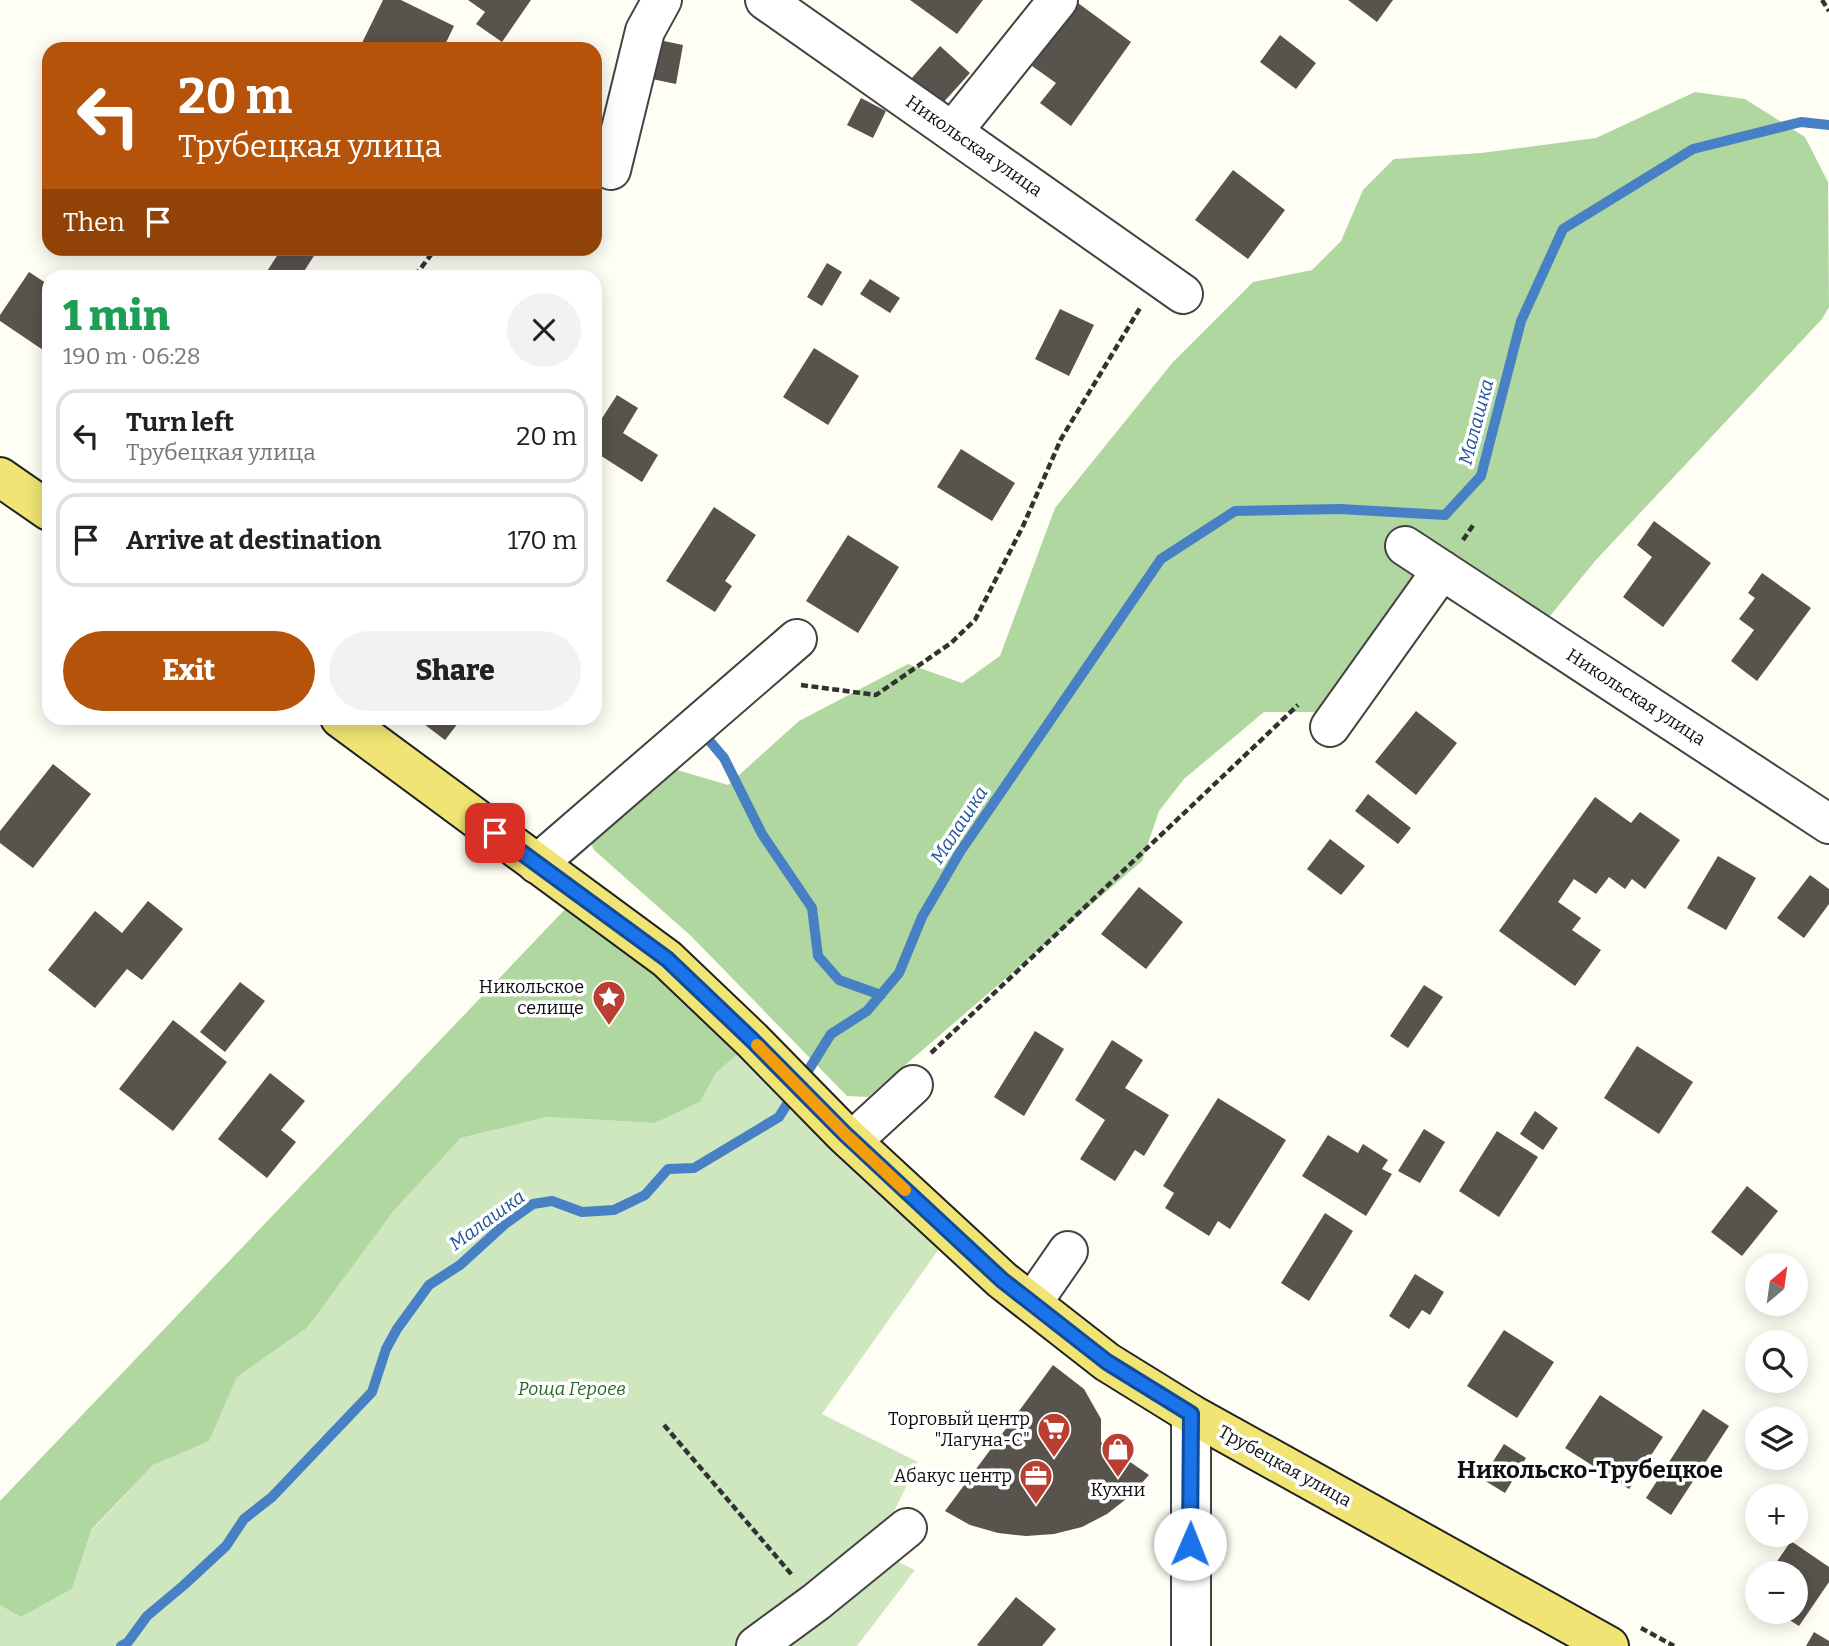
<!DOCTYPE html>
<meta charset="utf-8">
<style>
body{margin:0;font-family:Bitter,serif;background:#f2f2f2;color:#222;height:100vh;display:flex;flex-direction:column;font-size:26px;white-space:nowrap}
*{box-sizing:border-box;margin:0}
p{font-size:23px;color:#767676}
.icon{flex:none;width:38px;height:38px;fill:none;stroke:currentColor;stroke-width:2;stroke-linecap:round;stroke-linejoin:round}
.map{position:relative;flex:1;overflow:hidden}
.sheet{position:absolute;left:42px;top:270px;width:560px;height:455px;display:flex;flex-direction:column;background:#fff;border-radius:21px;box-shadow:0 4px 18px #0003}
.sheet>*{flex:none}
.banner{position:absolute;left:42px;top:42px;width:560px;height:214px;border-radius:21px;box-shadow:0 4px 18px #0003;background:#b45309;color:#fff;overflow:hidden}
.needle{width:46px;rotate:29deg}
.tools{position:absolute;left:1745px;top:1253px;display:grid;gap:14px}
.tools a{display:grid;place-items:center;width:63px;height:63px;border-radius:50%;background:#fff;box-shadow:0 4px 18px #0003;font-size:35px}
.pin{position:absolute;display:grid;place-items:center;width:60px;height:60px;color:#fff;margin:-30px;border-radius:14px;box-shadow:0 4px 10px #0006}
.me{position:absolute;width:77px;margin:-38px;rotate:1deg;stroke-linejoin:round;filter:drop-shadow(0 0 5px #0008)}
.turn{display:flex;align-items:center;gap:24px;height:147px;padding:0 21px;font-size:32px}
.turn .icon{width:91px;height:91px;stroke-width:2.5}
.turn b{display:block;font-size:49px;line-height:60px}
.then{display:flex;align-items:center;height:66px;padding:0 21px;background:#0003;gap:14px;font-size:26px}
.round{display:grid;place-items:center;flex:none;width:74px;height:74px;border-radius:37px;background:#f2f2f2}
.headline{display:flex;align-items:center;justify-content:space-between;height:119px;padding:0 21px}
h1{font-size:42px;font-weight:800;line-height:52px;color:#1e9e55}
.action{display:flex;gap:14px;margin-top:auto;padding:14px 21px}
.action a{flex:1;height:80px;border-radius:42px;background:#b45309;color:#fff;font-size:28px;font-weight:800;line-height:80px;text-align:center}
.action a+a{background:#f2f2f2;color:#222}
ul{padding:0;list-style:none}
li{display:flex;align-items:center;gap:21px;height:94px;margin:0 14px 10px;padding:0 7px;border:4px solid #e0e0e0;border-radius:21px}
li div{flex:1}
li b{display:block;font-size:26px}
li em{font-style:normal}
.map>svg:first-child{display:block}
.green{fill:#cee7bf}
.forest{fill:#b0d7a0}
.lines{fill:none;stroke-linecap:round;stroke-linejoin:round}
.stream{stroke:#4880c5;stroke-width:10}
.building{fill:#59534d}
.minor-casing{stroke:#434343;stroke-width:42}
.major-casing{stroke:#212121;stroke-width:42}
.path{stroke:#323232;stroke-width:4.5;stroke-dasharray:7 3.5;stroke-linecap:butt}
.minor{stroke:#fff;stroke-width:38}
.major{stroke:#efe474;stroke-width:38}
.route-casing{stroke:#114b97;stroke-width:18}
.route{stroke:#1a73e8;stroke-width:12}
.slow{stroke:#f59e0b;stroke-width:12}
.labels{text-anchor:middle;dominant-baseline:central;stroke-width:7;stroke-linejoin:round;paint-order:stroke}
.street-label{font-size:18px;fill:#101010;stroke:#fff}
.poi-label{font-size:18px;fill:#101010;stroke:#fff;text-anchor:end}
.park-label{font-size:18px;font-style:italic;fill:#276524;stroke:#fff}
.water-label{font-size:19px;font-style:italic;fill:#21539b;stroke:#fff}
.district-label{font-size:24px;font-weight:bold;fill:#101010;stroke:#fff}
</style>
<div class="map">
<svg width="1829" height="1646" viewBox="0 0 1829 1646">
<rect width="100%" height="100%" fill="#fefef5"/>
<!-- green -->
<path class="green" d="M741,1051L941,1246L822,1414L918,1462L875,1551L915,1570L857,1646H0V1605L21,1617L72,1589L92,1530L153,1465L209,1440L237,1377L307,1328L394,1209L461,1138L547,1117L655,1123L700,1102L716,1073Z"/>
<!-- forest -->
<path class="forest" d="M1695,92L1745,99L1805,137L1828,182L1829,307L1822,319L1595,561L1528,643L1443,597L1355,703L1317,712H1264L1184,779L1159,811L1142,861L868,1097L847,1096L691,936L594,850L586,832L657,764L728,785L799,721L908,664L962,683L1000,656L1055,508L1173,362L1253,282L1312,270L1341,241L1363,190L1394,159L1481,153L1596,138Z
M571,903L657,970L741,1051L716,1073L700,1102L655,1123L547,1117L461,1138L394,1210L307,1328L237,1377L209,1441L153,1465L92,1529L72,1589L21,1617L0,1605V1501Z"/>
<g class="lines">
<!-- stream -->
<path class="stream" d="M702,732L724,758L762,834L812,908L818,956L839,980L881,995
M121,1646L128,1642L147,1616L184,1585L226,1546L244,1519L272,1497L372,1392L386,1349L397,1329L429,1285L460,1265L505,1224L533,1204L552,1201L582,1212L614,1210L645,1195L668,1169L694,1168L779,1117L831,1034L867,1011L899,973L922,917L960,852L1161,559L1235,511L1340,509L1445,515L1481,476L1521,321L1563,229L1693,149L1801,122L1829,125"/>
</g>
<!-- building -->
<path class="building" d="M383,0H401L454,26L443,49H359Z
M468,0H531L502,42L476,24L485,12Z
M910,0H983L957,34Z
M1348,0H1393L1377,22Z
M1078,3L1131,42L1071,126L1040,103L1056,83L1032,66Z
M1280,35L1316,63L1296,89L1260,62Z
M654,39L683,45L676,84L647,78Z
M940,46L970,73L941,105L911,79Z
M861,98L886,111L873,138L847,125Z
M1233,170L1285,210L1248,259L1195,220Z
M282,248H319L301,276H264Z
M827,263L842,272L822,306L807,297Z
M29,272L49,285V354L0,321V315Z
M870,279L900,298L890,313L860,294Z
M1060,309L1094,325L1069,376L1035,359Z
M814,348L859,376L828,425L783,397Z
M617,395L638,408L623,433L658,455L642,482L595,452V429Z
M961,449L1015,483L992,521L937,487Z
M714,507L756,535L725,581L732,586L715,612L666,581Z
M1654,521L1711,563L1663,627L1623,597L1652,557L1637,545Z
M848,535L899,567L858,633L806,601Z
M1762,573L1811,608L1757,681L1731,661L1754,630L1739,619L1755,598L1748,593Z
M1416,711L1457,743L1416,795L1375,762Z
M416,718H462L445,740Z
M53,764L91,794L33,868L0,843V831Z
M1368,794L1411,828L1398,844L1355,811Z
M1595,797L1631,823L1640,812L1680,840L1645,889L1632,879L1625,889L1609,877L1596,894L1574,879L1558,902L1581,918L1572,930L1601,950L1575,986L1499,931Z
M1330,839L1365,866L1341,895L1307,869Z
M1718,856L1756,878L1726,930L1687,908Z
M1810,875L1829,889V904L1804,938L1777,918Z
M1139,887L1183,922L1146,969L1101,934Z
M148,901L183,929L142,980L127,969L95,1008L48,970L95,911L122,933Z
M240,982L265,1001L225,1052L200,1032Z
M1424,985L1443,997L1408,1048L1390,1036Z
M173,1020L227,1062L173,1131L119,1089Z
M1035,1031L1064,1049L1024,1116L994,1097Z
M1112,1040L1143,1060L1125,1088L1169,1115L1144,1156L1135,1150L1115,1181L1080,1159L1105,1120L1075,1100Z
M1637,1046L1693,1082L1659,1134L1604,1098Z
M270,1073L305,1101L281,1130L296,1142L267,1178L218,1139Z
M1218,1098L1286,1140L1230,1229L1218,1221L1209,1236L1165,1208L1174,1193L1163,1186Z
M1535,1111L1558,1128L1543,1150L1520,1134Z
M1424,1129L1445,1142L1420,1183L1398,1171Z
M1497,1131L1538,1157L1499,1217L1459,1191Z
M1328,1135L1358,1153L1363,1144L1388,1160L1382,1169L1392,1174L1366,1216L1302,1176Z
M1747,1186L1778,1211L1742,1256L1711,1232Z
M1325,1213L1353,1231L1309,1301L1281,1283Z
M1415,1274L1444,1292L1430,1315L1422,1310L1409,1329L1389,1316Z
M1504,1330L1554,1362L1517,1418L1467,1386Z
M1053,1365L1084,1389L1101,1419V1442L1149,1475L1130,1496L1107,1514L1082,1527L1054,1534L1026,1536L998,1533L970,1525L945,1511Z
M1600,1395L1663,1437L1629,1489L1565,1448Z
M1703,1409L1729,1426L1671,1515L1646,1498Z
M1504,1444L1526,1458L1505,1493L1482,1479Z
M1791,1541L1829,1567V1582L1799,1626L1777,1612H1796V1573H1769Z
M1016,1597L1056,1629L1042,1646H979L977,1645Z
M1814,1632L1829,1641V1646H1806Z"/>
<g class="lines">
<defs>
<path id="minor" d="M765,0L1183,294
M953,131L1058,0
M595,158L611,170L645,31L662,0
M1405,546L1829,824
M1330,727L1442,570
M537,864L797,639
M852,1141L913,1085
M1032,1303L1068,1251
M1191,1414V1646
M756,1646L816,1602L907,1528"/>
<path id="major" d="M0,477L49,511
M340,718L667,959L752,1040L844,1134L1002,1280L1107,1362L1191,1414L1609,1646"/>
</defs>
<!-- minor casing -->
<use href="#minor" class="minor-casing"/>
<!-- major casing -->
<use href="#major" class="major-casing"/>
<!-- path -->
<path class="path" d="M1822,0L1829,11
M415,276L436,248
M1463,540L1474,524
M801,685L876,695L951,643L975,620L1023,526L1061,439L1140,308
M931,1053L1298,705
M664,1425L792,1575
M1641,1628L1674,1646"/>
<!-- minor -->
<use href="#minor" class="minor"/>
<!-- major -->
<use href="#major" class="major"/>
</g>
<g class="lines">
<defs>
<path id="route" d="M495,833L667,959L752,1040L845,1134L1002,1280L1107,1362L1191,1414L1190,1544"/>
</defs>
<!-- route casing -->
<use href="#route" class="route-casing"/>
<!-- route -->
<use href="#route" class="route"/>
<!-- slow -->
<path class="slow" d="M757,1045L845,1134L905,1190"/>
</g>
<!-- icons -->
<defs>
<symbol id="sight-pin" viewBox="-11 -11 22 30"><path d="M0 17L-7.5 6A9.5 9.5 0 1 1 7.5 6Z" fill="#b83f31" stroke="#fff"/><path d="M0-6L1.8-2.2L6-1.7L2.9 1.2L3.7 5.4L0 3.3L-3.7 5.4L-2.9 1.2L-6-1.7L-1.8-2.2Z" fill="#fff"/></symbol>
<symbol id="supermarket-pin" viewBox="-11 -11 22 30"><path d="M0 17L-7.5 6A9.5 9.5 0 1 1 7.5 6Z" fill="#b83f31" stroke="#fff"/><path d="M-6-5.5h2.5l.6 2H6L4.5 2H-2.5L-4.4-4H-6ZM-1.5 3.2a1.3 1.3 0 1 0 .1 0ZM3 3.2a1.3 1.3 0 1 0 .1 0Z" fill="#fff"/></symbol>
<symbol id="shop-pin" viewBox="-11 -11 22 30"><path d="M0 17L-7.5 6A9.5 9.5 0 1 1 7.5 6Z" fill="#b83f31" stroke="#fff"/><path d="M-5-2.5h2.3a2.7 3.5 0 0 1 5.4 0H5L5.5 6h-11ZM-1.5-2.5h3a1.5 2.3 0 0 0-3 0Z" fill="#fff"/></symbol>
<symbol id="office-pin" viewBox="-11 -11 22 30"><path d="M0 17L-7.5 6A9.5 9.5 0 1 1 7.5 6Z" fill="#b83f31" stroke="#fff"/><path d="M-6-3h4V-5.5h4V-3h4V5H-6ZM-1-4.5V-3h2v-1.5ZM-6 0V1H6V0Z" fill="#fff"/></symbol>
</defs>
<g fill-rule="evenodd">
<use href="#sight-pin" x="590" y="978" width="38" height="52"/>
<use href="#supermarket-pin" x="1035" y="1410" width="38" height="52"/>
<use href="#shop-pin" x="1099" y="1430" width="38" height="52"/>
<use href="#office-pin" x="1017" y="1457" width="38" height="52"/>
</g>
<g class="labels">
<!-- street labels -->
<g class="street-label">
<text transform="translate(974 146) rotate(35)">Никольская улица</text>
<text transform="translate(1636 697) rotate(33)">Никольская улица</text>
<text transform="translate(1285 1466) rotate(29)">Трубецкая улица</text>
</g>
<!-- poi labels -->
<g class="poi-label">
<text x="584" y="987">Никольское<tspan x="584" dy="21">селище</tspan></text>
<text x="1030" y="1419">Торговый центр<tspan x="1030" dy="21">"Лагуна-С"</tspan></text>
<text x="1012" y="1476">Абакус центр</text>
<text x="1118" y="1490" text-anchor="middle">Кухни</text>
</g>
<!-- park labels -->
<g class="park-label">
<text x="572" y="1389">Роща Героев</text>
</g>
<!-- water labels -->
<g class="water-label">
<text transform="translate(1476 422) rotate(-75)">Малашка</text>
<text transform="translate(959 825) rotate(-57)">Малашка</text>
<text transform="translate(487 1220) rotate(-36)">Малашка</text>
</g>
<!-- district labels -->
<g class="district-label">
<text x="1590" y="1470">Никольско-Трубецкое</text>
</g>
</g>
</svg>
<div class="tools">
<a><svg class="needle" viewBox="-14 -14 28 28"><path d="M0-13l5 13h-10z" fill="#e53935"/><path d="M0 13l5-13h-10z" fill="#767676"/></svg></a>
<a><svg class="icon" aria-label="search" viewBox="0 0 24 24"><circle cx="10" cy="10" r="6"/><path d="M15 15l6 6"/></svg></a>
<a><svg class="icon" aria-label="layers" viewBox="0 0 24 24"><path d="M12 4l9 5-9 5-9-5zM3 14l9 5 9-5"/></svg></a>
<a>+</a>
<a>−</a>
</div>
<div class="pin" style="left:495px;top:833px;background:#d93025"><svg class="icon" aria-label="arrive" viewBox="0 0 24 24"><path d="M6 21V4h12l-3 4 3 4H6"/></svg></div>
<svg class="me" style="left:1190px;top:1544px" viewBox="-20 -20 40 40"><circle r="19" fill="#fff"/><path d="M0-13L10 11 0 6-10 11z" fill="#1a73e8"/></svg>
<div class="banner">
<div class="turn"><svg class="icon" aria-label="left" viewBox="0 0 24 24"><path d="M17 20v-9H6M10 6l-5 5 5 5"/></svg><div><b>20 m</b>Трубецкая улица</div></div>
<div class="then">Then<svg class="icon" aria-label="arrive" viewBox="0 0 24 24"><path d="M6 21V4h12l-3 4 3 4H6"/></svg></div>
</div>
<section class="sheet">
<div class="headline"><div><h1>1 min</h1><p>190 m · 06:28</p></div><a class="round"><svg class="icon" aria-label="close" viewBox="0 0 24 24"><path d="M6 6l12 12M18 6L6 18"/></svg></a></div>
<ul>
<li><svg class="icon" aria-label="left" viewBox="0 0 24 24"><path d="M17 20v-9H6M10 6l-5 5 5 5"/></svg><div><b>Turn left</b><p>Трубецкая улица</p></div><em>20 m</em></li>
<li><svg class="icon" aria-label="arrive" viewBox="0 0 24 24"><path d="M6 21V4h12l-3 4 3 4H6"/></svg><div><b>Arrive at destination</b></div><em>170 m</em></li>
</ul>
<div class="action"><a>Exit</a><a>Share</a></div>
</section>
</div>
